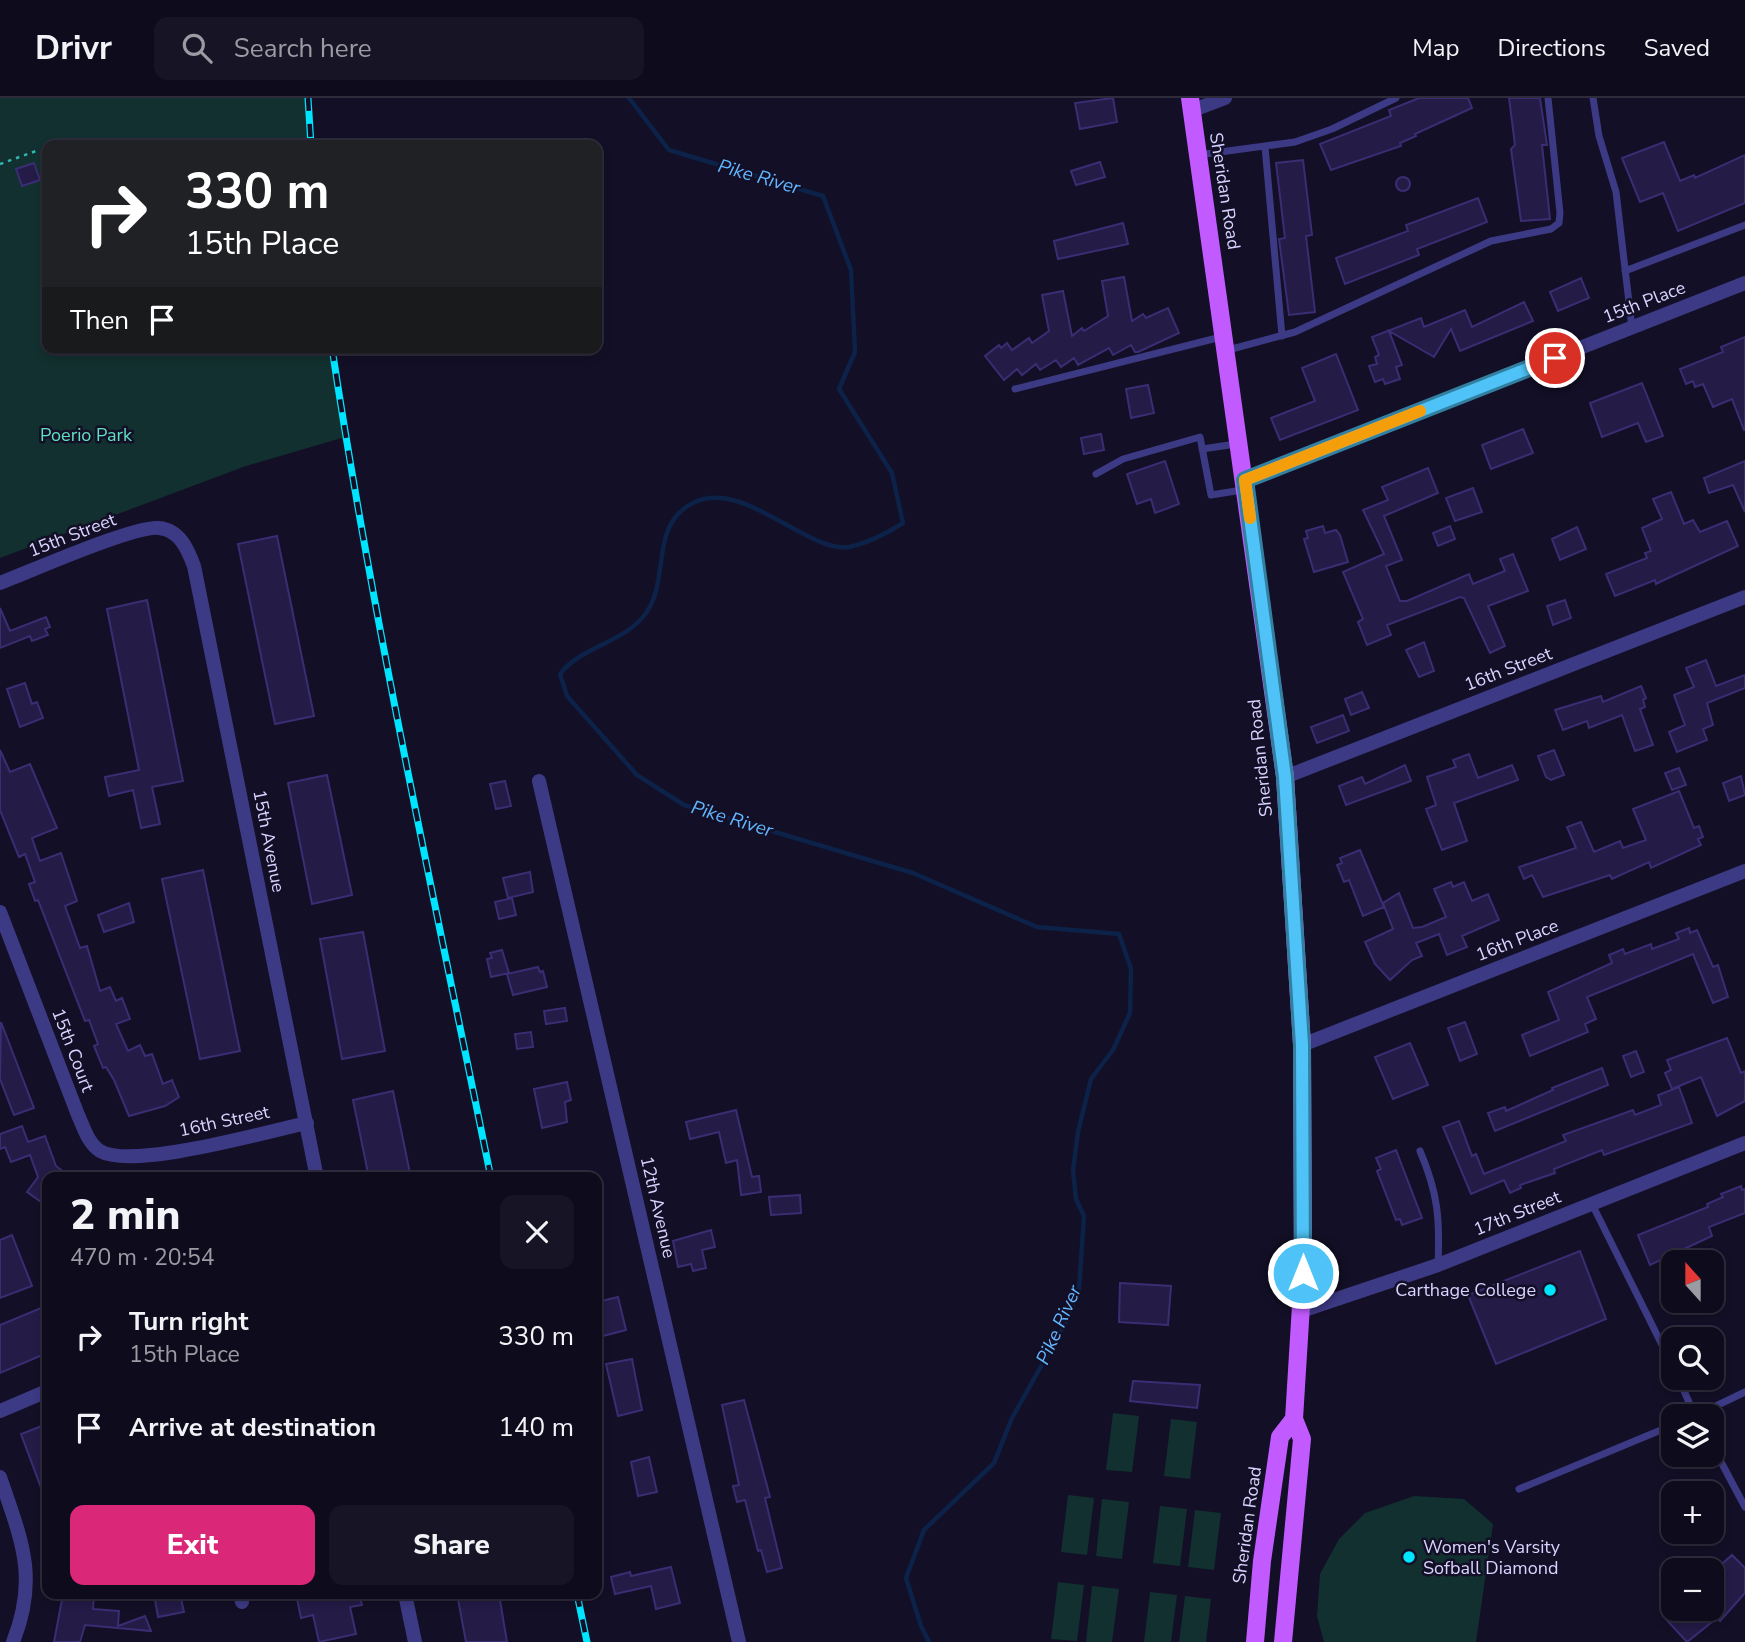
<!DOCTYPE html>
<meta charset="utf-8">
<style>
body{margin:0;font-family:"Nunito Sans",sans-serif;background:#171425;color:#f1f3f6;height:100vh;display:flex;flex-direction:column;font-size:26px;white-space:nowrap}
*{box-sizing:border-box;margin:0}
p{font-size:23px;color:#9b9ba3}
.icon{flex:none;width:38px;height:38px;fill:none;stroke:currentColor;stroke-width:2;stroke-linecap:round;stroke-linejoin:round}
.map{position:relative;flex:1;overflow:hidden}
.side{position:absolute;left:42px;top:1074px;width:560px;height:427px;display:flex;flex-direction:column;background:#0e0b1c;border-radius:14px;box-shadow:0 4px 10px #0003,0 0 0 2px #2e2b3b}
.side>*{flex:none}
.guide{position:absolute;left:42px;top:42px;width:560px;height:214px;border-radius:14px;box-shadow:0 4px 10px #0003,0 0 0 2px #2e2b3b;background:#202124;color:#fff;overflow:hidden}
.needle{width:46px;rotate:339deg}
.fabs{position:absolute;left:1661px;top:1152px;display:grid;gap:14px}
.fabs a{display:grid;place-items:center;width:63px;height:63px;border-radius:14px;background:#0e0b1c;box-shadow:0 4px 10px #0003,0 0 0 2px #2e2b3b;font-size:35px}
.pin{position:absolute;display:grid;place-items:center;width:60px;height:60px;color:#fff;margin:-30px;border:4px solid #fff;border-radius:50%;box-shadow:0 2px 7px #0007}
.me{position:absolute;width:77px;margin:-38px;rotate:0deg;stroke-linejoin:round;filter:drop-shadow(0 0 5px #0008)}
.turn{display:flex;align-items:center;gap:24px;height:147px;padding:0 28px;font-size:32px}
.turn .icon{width:91px;height:91px;stroke-width:2.5}
.turn b{display:block;font-size:49px;line-height:60px}
.then{display:flex;align-items:center;height:66px;padding:0 28px;background:#0003;gap:14px;font-size:26px}
.round{display:grid;place-items:center;flex:none;width:74px;height:74px;border-radius:14px;background:#171425}
.head{display:flex;align-items:center;justify-content:space-between;height:119px;padding:0 28px}
h1{font-size:42px;font-weight:800;line-height:52px}
.action{display:flex;gap:14px;margin-top:auto;padding:14px 28px}
.action a{flex:1;height:80px;border-radius:14px;background:#db2777;color:#fff;font-size:28px;font-weight:800;line-height:80px;text-align:center}
.action a+a{background:#171425;color:#f1f3f6}
ul{padding:0;list-style:none}
li{display:flex;align-items:center;gap:21px;height:91px;padding:0 28px}
li div{flex:1}
li b{display:block;font-size:26px}
li em{font-style:normal}
header{display:flex;align-items:center;gap:42px;box-sizing:border-box;height:98px;padding:0 35px;background:#0e0b1c;border-bottom:2px solid #2e2b3b}
header strong{font-size:33px}
nav{display:flex;gap:38px;margin-inline-start:auto;font-size:24px}
.search{width:490px;height:63px;background:#171425;display:flex;align-items:center;gap:18px;box-sizing:border-box;padding:0 24px;border-radius:14px;color:#9b9ba3;font-size:26px}
.map>svg:first-child{display:block}
.green{fill:#12302f}
.lines{fill:none;stroke-linecap:round;stroke-linejoin:round}
.stream{stroke:#0c2248;stroke-width:4.5}
.building{fill:#241b47;stroke:#3b2d73;stroke-width:2}
.path{stroke:#2fb8b0;stroke-width:2.5;stroke-dasharray:3.5 5;stroke-linecap:butt}
.service{stroke:#3d3a85;stroke-width:7}
.minor{stroke:#3d3a85;stroke-width:14}
.primary{stroke:#c25bff;stroke-width:18}
.rail-casing{stroke:#00e5ff;stroke-width:7}
.rail{stroke:#130f26;stroke-width:4.5;stroke-dasharray:13;stroke-linecap:butt}
.route-casing{stroke:#337fa1;stroke-width:18}
.route{stroke:#4fc3f7;stroke-width:12}
.slow{stroke:#f59e0b;stroke-width:12}
.poi-dot{fill:#00e5ff;stroke:#130f26;stroke-width:2.5}
.labels{text-anchor:middle;dominant-baseline:central;stroke-width:5;stroke-linejoin:round;paint-order:stroke}
.street-label{font-size:18px;fill:#d9d4ff;stroke:#130f26}
.park-label{font-size:18px;fill:#5fe0c0;stroke:#130f26}
.poi-label{font-size:18px;fill:#d9d4ff;stroke:#130f26;text-anchor:end}
.water-label{font-size:19px;font-style:italic;fill:#62b6ff;stroke:#130f26}
</style>
<header>
<strong>Drivr</strong>
<div class="search"><svg class="icon" aria-label="search" viewBox="0 0 24 24"><circle cx="10" cy="10" r="6"/><path d="M15 15l6 6"/></svg>Search here</div>
<nav><a>Map</a><a>Directions</a><a>Saved</a></nav>
</header>
<div class="map">
<svg width="1745" height="1544" viewBox="0 0 1745 1544">
<rect width="100%" height="100%" fill="#130f26"/>
<!-- green -->
<path class="green" d="M0,0H308L311,47H47V250H332L345,339L246,368L0,460Z
M1113,1315L1139,1318L1132,1374L1106,1372Z
M1171,1321L1197,1324L1190,1381L1164,1378Z
M1068,1397L1094,1400L1087,1457L1061,1454Z
M1414,1398L1464,1401L1493,1426L1476,1544H1324L1317,1518L1320,1476L1339,1441L1365,1415Z
M1102,1401L1129,1404L1122,1461L1096,1458Z
M1160,1408L1187,1411L1180,1468L1153,1465Z
M1195,1412L1221,1415L1214,1472L1188,1469Z
M1058,1484L1084,1487L1077,1543L1051,1541Z
M1092,1488L1119,1491L1112,1544H1086Z
M1150,1494L1177,1497L1171,1544H1144Z
M1185,1498L1211,1501L1206,1544H1179Z"/>
<g class="lines">
<!-- stream -->
<path class="stream" d="M629,0L669,52L823,98L851,172L855,254L839,291L892,375L903,425C887,435 868,445 849,449C810,456 743,381 695,404C648,426 671,480 646,515C625,545 581,548 560,576L567,598L637,677L684,707L913,775L1037,829L1119,836L1131,871L1130,915L1113,952L1091,981L1078,1034L1073,1072L1076,1101L1084,1118L1079,1192L1066,1224L1012,1320L994,1365L924,1432L906,1480L921,1528L929,1544"/>
</g>
<!-- building -->
<path class="building" d="M1113,0L1117,24L1080,31L1075,5Z
M1419,0H1468L1472,10L1415,36L1416,38L1400,45L1401,48L1331,72L1320,46L1391,18L1389,12Z
M1509,0H1540L1547,47H1542L1550,121L1521,123L1511,51L1515,47Z
M1664,44L1680,83L1694,77L1695,80L1745,57V105L1678,133L1663,95L1640,104L1622,60Z
M1303,62L1312,137L1306,138L1315,214L1289,217L1279,141L1285,140L1276,65Z
M1100,64L1105,79L1076,87L1071,73Z
M34,65L40,82L22,88L16,71Z
M1396 86a7 7 0 1 1 14 0a7 7 0 1 1-14 0Z
M1478,100L1487,124L1417,151L1419,157L1345,186L1336,160L1408,133L1406,127Z
M1123,125L1128,146L1058,161L1054,143Z
M1124,179L1132,223L1143,216L1146,220L1168,210L1179,235L1138,254H1135L1131,247L1113,257L1109,250L1078,267L1074,260L1061,269L1056,262L1040,272L1036,266L1022,277L1017,271L1004,282L985,258L999,247L1001,250L1007,245L1012,252L1029,240L1032,245L1049,233L1042,197L1063,193L1072,238L1082,230L1084,233L1108,218L1102,183Z
M1581,180L1589,200L1558,213L1550,194Z
M1524,204L1533,223L1460,253L1451,231L1434,259L1389,233L1402,267L1396,269L1400,281L1385,286L1383,281L1375,284L1369,268L1377,266L1375,259L1379,257L1372,239L1421,220L1424,229L1465,212L1472,229Z
M1745,239V332H1744L1732,301L1713,309L1703,286L1695,289L1693,283L1686,286L1680,271L1723,254L1721,249Z
M1336,256L1358,312L1280,342L1271,320L1315,303L1302,270Z
M1642,285L1663,338L1646,344L1638,325L1602,339L1590,305Z
M1148,287L1154,315L1131,320L1126,291Z
M1523,331L1533,355L1491,371L1482,347Z
M1101,336L1104,352L1084,356L1081,340Z
M1165,363L1179,406L1155,415L1151,401L1137,406L1127,376Z
M1745,363V414L1733,387L1709,395L1704,380Z
M1428,370L1438,395L1384,418L1402,462L1386,468L1400,503H1407L1469,476L1473,486L1505,473L1500,461L1513,456L1528,493L1488,508L1505,548L1490,555L1464,500L1460,499L1387,527L1391,537L1367,547L1358,524L1363,521L1343,474L1384,456L1363,412L1388,402L1382,389Z
M1473,390L1482,414L1455,423L1446,400Z
M1671,394L1684,426L1693,422L1700,434L1727,423L1738,448L1664,482L1656,486L1655,482L1615,498L1606,476L1647,460L1645,455L1651,453L1642,430L1662,421L1653,401Z
M1323,428L1325,435L1336,432L1340,437L1348,464L1314,474L1304,441L1308,440L1306,433Z
M1450,428L1455,441L1438,448L1433,435Z
M1577,429L1586,451L1560,462L1552,441Z
M277,438L314,618L275,626L238,446Z
M147,502L183,683L152,689L160,726L141,730L133,692L109,698L105,679L139,672L107,511Z
M1565,502L1571,520L1553,527L1547,508Z
M0,510L10,533L46,519L50,529L45,531L48,537L32,543L30,538L0,550Z
M1424,544L1434,573L1419,579L1406,552Z
M1706,562L1716,588L1745,577V590L1707,605L1713,627L1703,631L1707,642L1677,654L1669,634L1685,627L1674,597L1694,589L1686,570Z
M25,585L32,606L37,604L43,620L20,629L7,591Z
M1641,588L1646,600L1643,602L1645,609L1640,611L1653,647L1635,653L1622,617L1589,630L1587,623L1563,632L1555,612L1601,598L1603,604Z
M1362,594L1369,610L1351,617L1345,601Z
M1343,617L1349,633L1317,645L1311,629Z
M0,652L10,674L30,666L57,730L32,740L40,763L61,755L77,803L65,808L80,850L87,848L100,893L110,889L116,903L122,900L130,921L116,926L128,953L140,947L145,958L152,956L163,986L172,982L179,999L165,1008L129,1018L114,982L106,969L103,970L94,948L98,946L89,922L85,923L38,802L35,803L29,786L35,784L25,756L19,759L0,712Z
M1554,652L1564,677L1551,682L1546,679L1538,658Z
M1469,656L1478,680L1512,667L1518,682L1454,705L1467,743L1442,752L1426,711L1436,707L1427,679L1456,669L1453,662Z
M1405,667L1411,683L1346,707L1339,688L1362,679L1365,686Z
M1679,670L1686,687L1672,692L1665,675Z
M327,677L352,797L312,806L288,685Z
M1741,678L1745,697L1729,703L1723,685Z
M505,683L511,708L496,711L490,686Z
M1679,693L1694,730L1699,728L1703,739L1698,741L1701,747L1651,770L1649,764L1612,781L1610,777L1543,799L1532,777L1524,781L1519,769L1576,750L1567,729L1581,724L1594,754L1620,743L1623,750L1646,742L1633,711Z
M1360,752L1384,809L1363,818L1349,782L1344,784L1337,767L1342,765L1340,760Z
M203,772L240,953L200,961L162,781Z
M530,774L533,794L508,800L503,780Z
M1451,784L1453,789L1464,784L1472,803L1488,796L1499,822L1462,838L1467,849L1447,857L1439,836L1416,845L1422,858L1412,862L1390,882L1375,866L1365,844L1393,831L1383,805L1399,795L1413,830L1422,829L1446,819L1434,791Z
M512,800L516,817L499,821L495,804Z
M129,805L134,824L104,834L98,817Z
M1689,830L1690,835L1697,832L1713,869L1718,867L1728,899L1713,905L1693,856L1587,899L1596,921L1585,926L1588,934L1530,958L1522,937L1559,922L1548,894L1612,865L1609,857L1623,851L1625,856L1651,846L1652,851L1679,841L1676,835Z
M363,834L385,953L342,961L320,841Z
M502,852L509,875L491,879L487,861L492,860L490,855Z
M538,869L540,874L543,873L547,889L513,897L507,876Z
M565,910L567,923L546,926L544,913Z
M1,924L34,1010L14,1017L0,981Z
M1465,924L1477,956L1460,963L1448,930Z
M531,934L533,949L517,951L515,936Z
M1727,940L1741,975L1745,973V1003L1717,1018L1701,979L1672,991L1665,975L1671,972L1667,962Z
M1410,945L1428,987L1393,1001L1375,959Z
M1636,953L1644,974L1631,979L1623,958Z
M1602,970L1608,987L1495,1033L1488,1015L1505,1009L1506,1013L1553,992L1552,990Z
M567,984L571,1002L565,1004L567,1024L542,1030L534,991Z
M1679,989L1692,1025L1604,1057L1602,1052L1554,1071L1555,1075L1520,1087L1521,1090L1510,1095L1504,1082L1471,1096L1443,1029L1459,1023L1472,1058L1476,1056L1484,1076L1566,1043L1563,1037L1633,1012L1635,1017L1661,1007L1658,997Z
M393,993L411,1080H369L353,1002Z
M736,1012L752,1079L759,1078L761,1094L741,1097L737,1062L726,1065L719,1034L690,1041L686,1024Z
M22,1028L28,1044L45,1038L56,1068L72,1080H47V1108L27,1094L38,1079L30,1057L11,1064L5,1049L0,1051V1036Z
M1396,1052L1422,1120L1402,1127L1400,1121L1396,1122L1377,1073L1381,1071L1376,1060Z
M1741,1088L1742,1092L1745,1091V1115L1709,1129L1712,1138L1650,1167L1638,1137L1708,1109L1707,1106L1723,1099L1721,1096Z
M800,1097L801,1115L771,1117L769,1099Z
M711,1132L715,1149L702,1152L706,1170L693,1173L691,1166L678,1169L673,1143Z
M12,1137L32,1188L0,1200V1142Z
M1580,1153L1606,1221L1496,1266L1468,1197Z
M1120,1185L1171,1188L1168,1227L1119,1224Z
M618,1199L626,1232L603,1238L597,1204Z
M41,1210L47,1227V1255L0,1275V1227Z
M632,1261L642,1312L618,1318L606,1266Z
M1133,1283L1200,1287L1197,1310L1130,1303Z
M744,1302L770,1399L765,1400L782,1470L767,1474L761,1452L758,1453L745,1402L737,1404L733,1388L739,1387L722,1307Z
M47,1326V1403H46L21,1336Z
M649,1359L657,1394L638,1398L631,1364Z
M1732,1457L1745,1470V1495L1720,1523L1717,1520L1687,1544L1663,1518L1672,1510H1712V1475Z
M671,1469L680,1505L656,1511L651,1488L615,1496L611,1479L630,1474L631,1478Z
M63,1496L94,1497L93,1511L119,1513L118,1528L145,1518L151,1533L85,1527L80,1544H54Z
M154,1496H180L184,1514L158,1519Z
M296,1496H359L362,1507L350,1509L356,1536L319,1544L313,1517L301,1520Z
M457,1496H499L507,1544H466Z"/>
<g class="lines">
<!-- path -->
<path class="path" d="M0,66L36,53"/>
<!-- service -->
<path class="service" d="M1593,0L1599,38L1616,94L1632,230
M1265,49L1282,238
M1198,57L1295,44L1332,31L1396,0
M1625,173L1745,127
M1228,252L1295,234L1491,143L1551,131L1559,125L1560,115L1548,0
M1015,291L1221,239
M1202,351L1236,346
M1096,376L1123,361L1200,339L1211,397L1242,392
M1420,1053C1438,1095 1440,1121 1438,1167
M1592,1106L1673,1269
M1678,1279L1695,1318
M1695,1318L1745,1294
M1712,1347L1745,1409
M1519,1391L1673,1327"/>
<!-- minor -->
<path class="minor" d="M1191,13L1225,0
M1245,382L1745,185
M0,485C29,474 135,427 159,430C180,432 188,452 194,468L317,1080
M1285,679L1745,499
M539,683L739,1544
M0,814L78,1017C84,1030 88,1045 100,1053C133,1072 265,1034 307,1025
M1302,947L1745,773
M1301,1213L1438,1167L1745,1045
M0,1313L47,1293
M0,1379C21,1441 39,1479 13,1544
M240,1496L242,1504
M405,1496L415,1544"/>
<!-- primary -->
<path class="primary" d="M1190,0L1285,679L1302,947L1303,1175L1294,1321L1302,1341L1283,1544
M1255,1544L1262,1463L1280,1339L1294,1321"/>
<defs>
<path id="rail" d="M308,0L311,47
M332,250C374,529 435,804 491,1080
M577,1496L587,1544"/>
</defs>
<!-- rail casing -->
<use href="#rail" class="rail-casing"/>
<!-- rail -->
<use href="#rail" class="rail"/>
</g>
<g class="lines">
<defs>
<path id="route" d="M1303,1175L1302,947L1285,679L1245,382L1555,260"/>
</defs>
<!-- route casing -->
<use href="#route" class="route-casing"/>
<!-- route -->
<use href="#route" class="route"/>
<!-- slow -->
<path class="slow" d="M1250,420L1245,382L1420,313"/>
</g>
<!-- markers -->
<g class="poi-dot">
<circle cx="1550" cy="1192" r="7"/>
<circle cx="1409" cy="1459" r="7"/>
</g>
<g class="labels">
<!-- street labels -->
<g class="street-label">
<text transform="translate(1225 93) rotate(81)">Sheridan Road</text>
<text transform="translate(1644 204) rotate(-21)">15th Place</text>
<text transform="translate(72 437) rotate(-21)">15th Street</text>
<text transform="translate(1508 571) rotate(-21)">16th Street</text>
<text transform="translate(1260 660) rotate(-96)">Sheridan Road</text>
<text transform="translate(269 743) rotate(79)">15th Avenue</text>
<text transform="translate(1517 842) rotate(-21)">16th Place</text>
<text transform="translate(73 952) rotate(69)">15th Court</text>
<text transform="translate(224 1023) rotate(-12)">16th Street</text>
<text transform="translate(658 1109) rotate(77)">12th Avenue</text>
<text transform="translate(1517 1115) rotate(-22)">17th Street</text>
<text transform="translate(1247 1427) rotate(-82)">Sheridan Road</text>
</g>
<!-- park labels -->
<g class="park-label">
<text x="86" y="337">Poerio Park</text>
</g>
<!-- poi labels -->
<g class="poi-label">
<text x="1536" y="1192">Carthage College</text>
<text x="1423" y="1449" text-anchor="start">Women's Varsity<tspan x="1423" dy="21">Sofball Diamond</tspan></text>
</g>
<!-- water labels -->
<g class="water-label">
<text transform="translate(759 79) rotate(16)">Pike River</text>
<text transform="translate(732 721) rotate(17)">Pike River</text>
<text transform="translate(1059 1227) rotate(-66)">Pike River</text>
</g>
</g>
</svg>
<div class="fabs">
<a><svg class="needle" viewBox="-14 -14 28 28"><path d="M0-13l5 13h-10z" fill="#e53935"/><path d="M0 13l5-13h-10z" fill="#9b9ba3"/></svg></a>
<a><svg class="icon" aria-label="search" viewBox="0 0 24 24"><circle cx="10" cy="10" r="6"/><path d="M15 15l6 6"/></svg></a>
<a><svg class="icon" aria-label="layers" viewBox="0 0 24 24"><path d="M12 4l9 5-9 5-9-5zM3 14l9 5 9-5"/></svg></a>
<a>+</a>
<a>−</a>
</div>
<div class="pin" style="left:1555px;top:260px;background:#d93025"><svg class="icon" aria-label="arrive" viewBox="0 0 24 24"><path d="M6 21V4h12l-3 4 3 4H6"/></svg></div>
<svg class="me" style="left:1303px;top:1175px" viewBox="-20 -20 40 40"><circle r="17" fill="#4fc3f7" stroke="#fff" stroke-width="3"/><path d="M0-11L8 9 0 5-8 9z" fill="#fff"/></svg>
<div class="guide">
<div class="turn"><svg class="icon" aria-label="right" viewBox="0 0 24 24"><path d="M7 20v-9h11M14 6l5 5-5 5"/></svg><div><b>330 m</b>15th Place</div></div>
<div class="then">Then<svg class="icon" aria-label="arrive" viewBox="0 0 24 24"><path d="M6 21V4h12l-3 4 3 4H6"/></svg></div>
</div>
<section class="side">
<div class="head"><div><h1>2 min</h1><p>470 m · 20:54</p></div><a class="round"><svg class="icon" aria-label="close" viewBox="0 0 24 24"><path d="M6 6l12 12M18 6L6 18"/></svg></a></div>
<ul>
<li><svg class="icon" aria-label="right" viewBox="0 0 24 24"><path d="M7 20v-9h11M14 6l5 5-5 5"/></svg><div><b>Turn right</b><p>15th Place</p></div><em>330 m</em></li>
<li><svg class="icon" aria-label="arrive" viewBox="0 0 24 24"><path d="M6 21V4h12l-3 4 3 4H6"/></svg><div><b>Arrive at destination</b></div><em>140 m</em></li>
</ul>
<div class="action"><a>Exit</a><a>Share</a></div>
</section>
</div>
